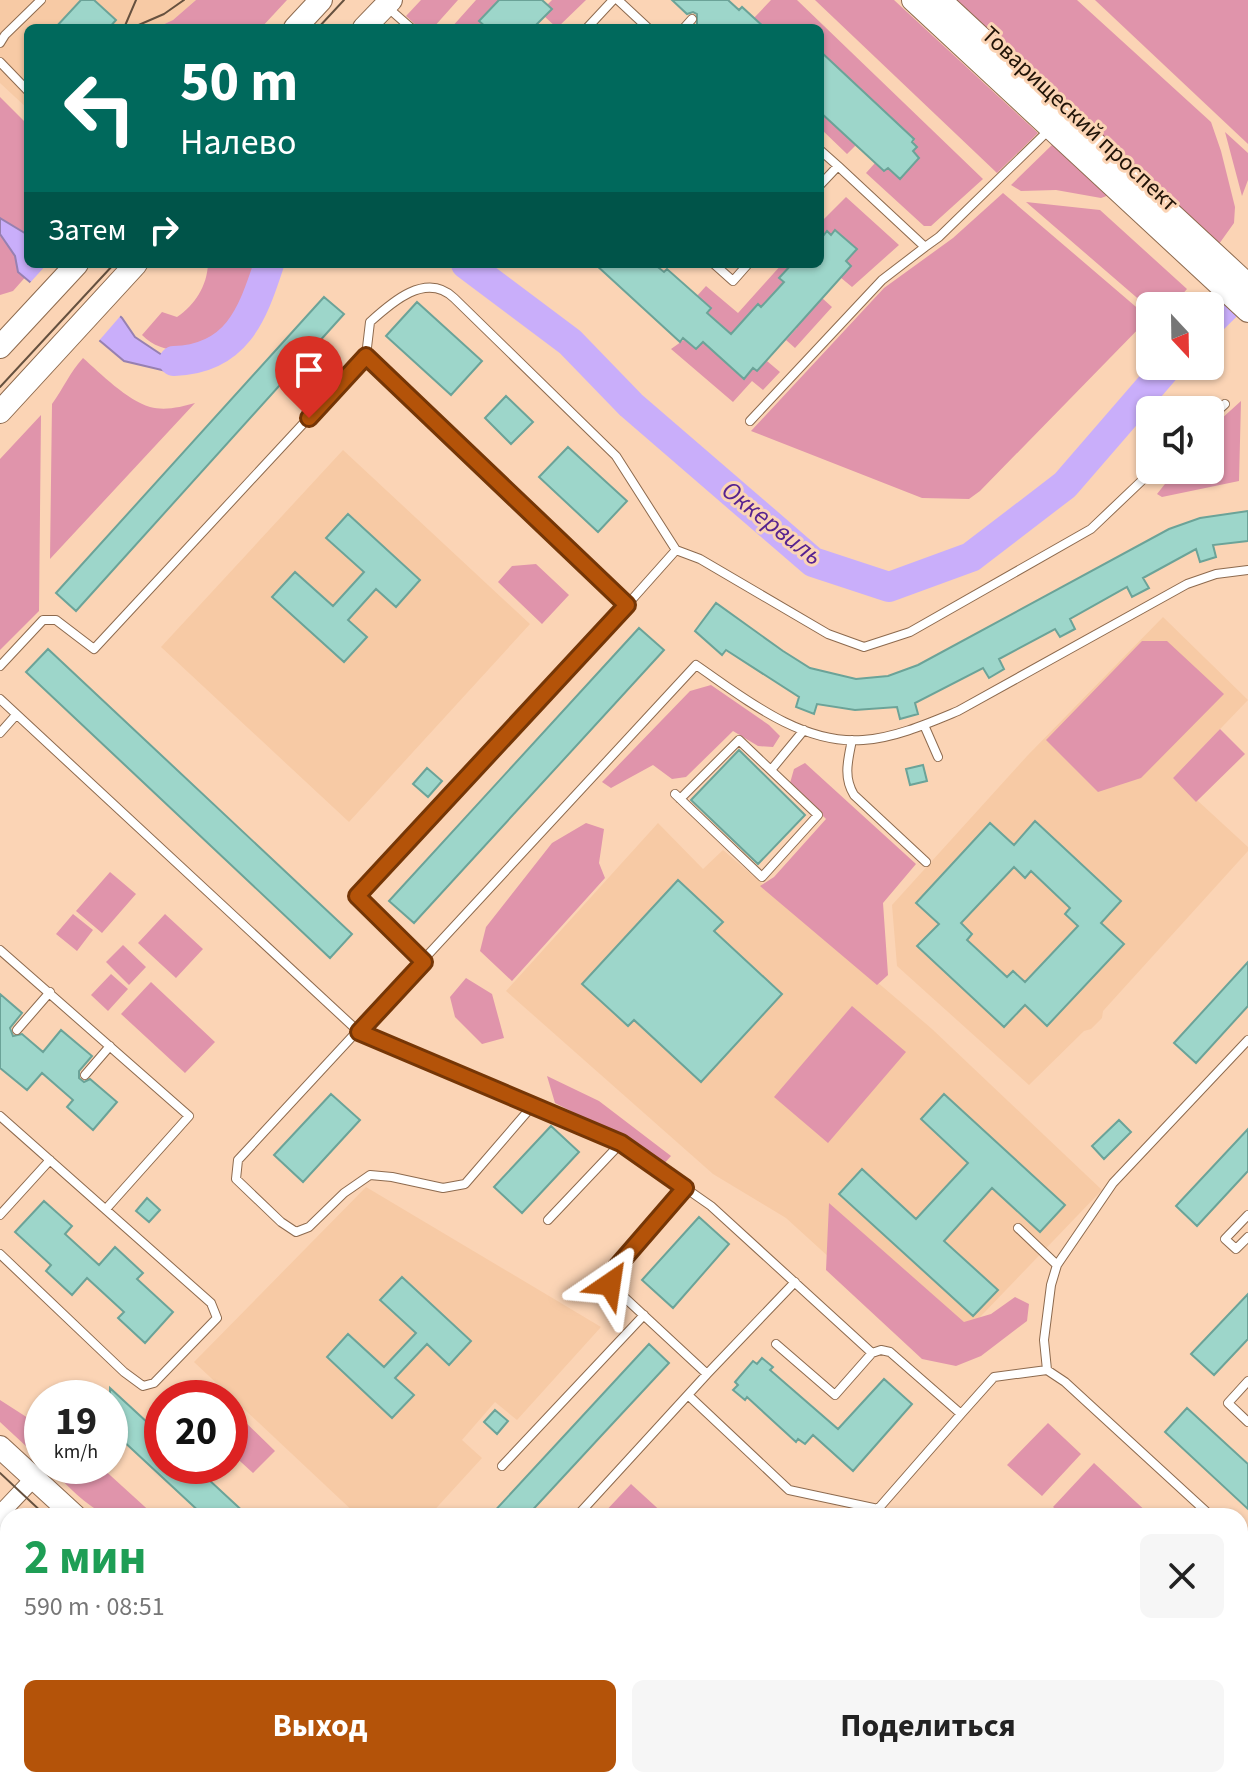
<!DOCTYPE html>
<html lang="ru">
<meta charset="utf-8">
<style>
body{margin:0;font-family:"Source Sans 3",sans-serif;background:#f6f6f6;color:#222;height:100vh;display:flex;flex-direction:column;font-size:30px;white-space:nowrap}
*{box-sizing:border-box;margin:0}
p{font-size:26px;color:#767676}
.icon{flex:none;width:44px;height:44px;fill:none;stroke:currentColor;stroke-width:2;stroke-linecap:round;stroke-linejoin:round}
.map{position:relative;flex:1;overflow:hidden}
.details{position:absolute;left:0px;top:1508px;width:1248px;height:280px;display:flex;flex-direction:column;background:#fff;border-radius:24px 24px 0 0;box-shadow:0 2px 6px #0004}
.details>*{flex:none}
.hud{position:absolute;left:24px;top:24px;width:800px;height:244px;border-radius:12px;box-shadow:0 2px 6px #0004;background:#00695c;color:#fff;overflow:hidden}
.needle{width:52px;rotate:158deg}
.fabs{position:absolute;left:1136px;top:292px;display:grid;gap:16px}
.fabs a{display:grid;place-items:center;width:88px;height:88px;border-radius:12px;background:#fff;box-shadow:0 2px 6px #0004;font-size:40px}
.speed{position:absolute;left:24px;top:1380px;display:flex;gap:16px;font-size:40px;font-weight:700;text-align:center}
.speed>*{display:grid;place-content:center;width:104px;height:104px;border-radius:50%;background:#fff;box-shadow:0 2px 6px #0004;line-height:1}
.speed small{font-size:20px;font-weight:400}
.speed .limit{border:12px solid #d22;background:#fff;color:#111}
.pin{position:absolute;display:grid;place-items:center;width:68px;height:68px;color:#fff;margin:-82px -34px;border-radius:50% 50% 50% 0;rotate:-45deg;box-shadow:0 0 8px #0007}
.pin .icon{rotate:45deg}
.me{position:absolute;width:88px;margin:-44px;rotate:32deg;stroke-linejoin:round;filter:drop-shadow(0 0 6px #0008)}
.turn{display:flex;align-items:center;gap:28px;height:168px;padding:0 24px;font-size:36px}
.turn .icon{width:104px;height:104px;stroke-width:2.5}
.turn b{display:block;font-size:56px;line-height:68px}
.then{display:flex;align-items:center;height:76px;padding:0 24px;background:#0003;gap:16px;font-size:30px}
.round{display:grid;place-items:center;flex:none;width:84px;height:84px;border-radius:12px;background:#f6f6f6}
.overview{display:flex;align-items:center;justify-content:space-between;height:136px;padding:0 24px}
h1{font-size:48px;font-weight:700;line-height:60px;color:#1e9e55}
.button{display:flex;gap:16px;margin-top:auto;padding:16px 24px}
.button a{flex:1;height:92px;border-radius:12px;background:#b45309;color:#fff;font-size:32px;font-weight:700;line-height:92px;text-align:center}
.button a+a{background:#f6f6f6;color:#222}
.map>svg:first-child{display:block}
.built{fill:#f7caa5}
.green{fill:#e094ab}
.water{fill:#c9aefa;stroke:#9780b1;stroke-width:2}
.pier{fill:#fbd4b5}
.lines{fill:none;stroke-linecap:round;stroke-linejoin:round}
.river{stroke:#c9aefa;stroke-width:30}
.building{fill:#9dd6ca;stroke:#6ba398;stroke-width:2;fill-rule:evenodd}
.lane-casing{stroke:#8d6a4e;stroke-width:10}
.street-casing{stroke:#8d6a4e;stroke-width:18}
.secondary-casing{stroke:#8d6a4e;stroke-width:24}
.lane{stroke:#fff;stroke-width:8}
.street{stroke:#fff;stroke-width:16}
.secondary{stroke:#fff;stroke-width:22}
.tram{stroke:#66513f;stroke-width:2}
.route-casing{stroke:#753606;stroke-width:20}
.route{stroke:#b45309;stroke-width:14}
.labels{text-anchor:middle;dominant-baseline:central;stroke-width:6;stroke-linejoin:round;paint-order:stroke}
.street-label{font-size:24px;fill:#211408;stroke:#fbd4b5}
.water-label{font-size:26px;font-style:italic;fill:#572390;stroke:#fbd4b5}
</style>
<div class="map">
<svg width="1248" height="1788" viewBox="0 0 1248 1788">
<rect width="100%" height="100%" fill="#fbd4b5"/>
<!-- built -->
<path class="built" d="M0,0H196L173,20L156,28H28V109L0,83Z
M343,450L530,624L349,822L161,647Z
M1163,617L1248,700L1173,778L1248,847V851L1103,1011L1102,1018L1091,1029L1084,1031L1029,1085L897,966L892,905L1028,755Z
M658,823L703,869L723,850L932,1029L1102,1190L957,1341H921L786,1218L713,1174L506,991Z
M366,1187L601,1327L517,1420L495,1402L462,1440L482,1458L429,1516H358L194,1362Z
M0,1551L8,1559V1780H240L249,1788H8L0,1761Z
M930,1780H1066L1074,1788H923Z"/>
<!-- green -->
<path class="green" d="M196,0H287L261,28H156L173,20Z
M421,0H458L433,28H419L406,16Z
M476,0H499L479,20L483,24L479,28H451Z
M552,0H586L557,28L544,16L551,9L547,5Z
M771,0H797L983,179L931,226H924L866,173L875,163L884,171L888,168L900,179L919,158L913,151L914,139L820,52V28H758L754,18Z
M815,0H894L1038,133L997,173Z
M956,0H1077L1211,122L1221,151L1235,207L1234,223L1219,244Z
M1095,0H1248V144Z
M0,97L28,125V264H37L13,291L0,295Z
M821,113L856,145L847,154L820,128Z
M1225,132L1248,153V180L1242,196Z
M1054,143L1112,194L1101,198L1056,190L1021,191L1011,185Z
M1003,193L1149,318L980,491L969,499L922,498L751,431L884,288L953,238Z
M846,197L899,245L852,287L840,277L846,261L856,249L836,230L831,235L827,232L822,238L820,236V223Z
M1026,202L1100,210L1187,289L1172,306H1150V309Z
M208,264H264C257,283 249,303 239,321C220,352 168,362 142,335L162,312L177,317C195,305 207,286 208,264Z
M782,264H792L779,278L784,282L778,288L782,291L761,308L757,305L731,334L707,313L697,296L706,286L738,313Z
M822,298L832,307L795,348L786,340L797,328L792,323Z
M685,339L696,349L703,342L743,379L753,368L757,371L767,361L780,372L763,390L752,381L733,402L671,349Z
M83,358C101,374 127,400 150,407C165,411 181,407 195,403L50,559L52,404C63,389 70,372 83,358Z
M1241,401L1239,481L1162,497L1157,494L1176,470H1210V429Z
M41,415L39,611L0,650V459Z
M536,564L569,595L542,624L498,582L512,566Z
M1142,641H1167L1224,694L1141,778L1098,792L1046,740Z
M711,685L769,725L780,736L773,747L758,746L733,731L686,777L672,779L653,765L611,788L602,782L690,691Z
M1220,729L1245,754L1196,802L1173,778Z
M805,763L916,864L883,903L888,975L877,985L760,886L774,877L826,819L790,783L794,769Z
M586,823L604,829L599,863L605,878L512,981L480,951L486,927L552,843Z
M110,872L136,894L102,933L76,911Z
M73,914L93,930L77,951L56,934Z
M165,914L203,949L176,978L138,943Z
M123,945L146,967L129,985L106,962Z
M111,974L128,989L108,1011L91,995Z
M466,978L492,994L504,1038L482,1044L455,1017L450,997Z
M151,982L215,1042L185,1073L121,1014Z
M852,1006L906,1052L828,1143L774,1097Z
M547,1076L599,1101L671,1156L662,1166L624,1138L555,1103Z
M829,1203L964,1322L991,1314L1015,1297L1029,1304L1027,1321L981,1356L956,1366L922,1359L826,1270Z
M0,1400L42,1427V1461L0,1422Z
M238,1415L275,1451L253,1473L230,1452V1423Z
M1048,1423L1081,1454L1042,1496L1007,1465Z
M1094,1463L1151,1516H1063L1053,1507Z
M48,1466H100L155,1516H109C85,1506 66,1484 48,1466Z
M631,1484L666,1516H605L603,1514Z
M784,1780H855L847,1788H777Z"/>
<!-- water -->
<path class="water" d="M0,218L28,235V264H64L122,318L135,337L162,355L183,354L210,347L214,358L195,365L166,371L124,361L18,272L15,256L0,234Z"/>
<!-- pier -->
<path class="pier" d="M47,264H70L123,313L97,343L28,285Z"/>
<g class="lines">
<!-- river -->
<path class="river" d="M466,264L570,342L631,405L813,562L889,587L971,557L1065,485L1168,366
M1210,322L1248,284
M174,361C236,359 252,316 269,264"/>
</g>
<!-- building -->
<path class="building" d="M81,0H94L116,20L109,28H55Z
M499,0H542L552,9L533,28H487L479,21Z
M672,0H728L739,10L742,7L765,28H702L697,24V14L693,12L687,14Z
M820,51L914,139L912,142L917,147L913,151L919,158L900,179L888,168L884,171L820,112Z
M835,230L857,249L846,261L851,266L757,371L753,368L744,379L703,342L696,349L683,338L680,342L595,264H654L664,272L667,269L711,308L707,313L731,334L758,304L761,307L784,282L779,278L792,264H820V240L827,231L831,235Z
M324,297L344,314L76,611L56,593Z
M417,302L482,361L451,395L386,336Z
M506,396L533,422L511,444L485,418Z
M568,447L627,501L598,532L539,477Z
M1248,511V541L1213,545L1216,557L1200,562L1196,549L1143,578L1149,588L1132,597L1127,587L1070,619L1075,629L1060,637L1055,629L999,659L1004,669L989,678L983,668L915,703L918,714L900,719L897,707L855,710L817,704L814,714L796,707L799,697L726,650L722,655L695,631L716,603L783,651L810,668L856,679L888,676L918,665L1169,529L1200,518Z
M348,514L420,580L396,607L376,589L348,620L367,637L344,662L272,597L295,572L333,606L364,572L326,538Z
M639,628L664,650L414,923L389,901Z
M48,649L352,934L330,958L26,672Z
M739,750L805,815L758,864L691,800Z
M923,765L927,781L910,785L906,769Z
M427,768L442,781L428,797L413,784Z
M1035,821L1121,901L1101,923L1124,944L1047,1026L1025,1005L1004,1027L917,946L939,924L916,903L990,823L1014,845ZM1014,867L1025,878L1031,871L1070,908L1065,914L1078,926L1025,982L1013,971L1007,977L967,940L972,934L961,923Z
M678,880L723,922L714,931L782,994L701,1082L634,1020L628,1026L582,984Z
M1248,962V1006L1196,1063L1174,1043Z
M0,994L22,1013L10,1028L13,1036L22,1034L43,1052L61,1030L92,1056L79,1071V1078L84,1082L90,1079L117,1102L93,1130L67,1107L73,1100L42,1073L27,1090L0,1068Z
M331,1094L360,1120L303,1182L274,1155Z
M944,1094L1065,1205L1040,1232L992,1188L944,1241L998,1290L973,1316L839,1194L862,1169L916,1219L968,1163L921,1119Z
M1119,1120L1131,1132L1104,1159L1092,1146Z
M551,1126L579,1152L522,1213L494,1187Z
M1248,1129V1171L1197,1226L1176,1206Z
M147,1198L160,1210L149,1222L136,1211Z
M44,1201L72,1226L65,1234L99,1265L115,1247L143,1273L137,1279L173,1312L145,1343L118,1318L124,1312L87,1278L72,1295L46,1271L51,1265L15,1232Z
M699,1217L729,1244L673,1308L642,1280Z
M402,1277L471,1341L449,1365L427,1344L395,1378L414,1395L392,1418L327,1357L348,1334L384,1367L416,1333L380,1300Z
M1248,1294V1339L1214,1375L1191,1354Z
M649,1344L669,1363L601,1436L527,1516H490Z
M762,1358L773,1367L770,1370L838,1429L884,1379L912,1404L853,1471L813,1435L805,1444L798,1439L796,1442L747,1397L745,1400L733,1390L738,1385L735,1382L753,1361L757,1364Z
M110,1388L162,1436V1466H194L248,1516H204L120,1438L110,1429Z
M1187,1408L1248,1464V1509L1165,1432Z
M495,1410L508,1421L497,1434L484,1422Z"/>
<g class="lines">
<defs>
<path id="lane" d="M618,0L648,28
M386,6L411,28
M587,28L613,0
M684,28L692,19
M0,43L5,35L41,0
M0,62L28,91
M820,150L838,166
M820,185L838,166L925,247L939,237L1051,128
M714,264L733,281L748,264
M366,356L370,322C391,303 426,271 454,298L616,456L676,550L627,605
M1210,418L1225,404
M750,421L882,280L925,247
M676,550L700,559L828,634L864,647L910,632L1091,529L1153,470
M0,666L43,620H56L94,649L366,356L627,605L357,896L424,962
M0,699L359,1032L621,1143L711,1206L872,1353L881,1350L890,1352L961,1414L994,1377L1047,1370L1065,1382L1211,1516
M924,725L938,757
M0,733L16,715
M852,740C848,760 843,777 854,795L926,862
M771,770L804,730
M675,794L762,877L818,815L739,740L680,799
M0,950L189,1116L106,1209
M17,1030L50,992
M85,1075L110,1046
M534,1104L465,1184L443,1188L392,1177L370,1175L344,1193L309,1227L296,1232L281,1222L236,1179L238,1160L696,665C744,698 801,745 863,740C895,738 929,723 958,711L1187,584L1216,574L1248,570
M0,1116L211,1303L217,1318L154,1383L143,1386L124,1372L0,1254
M685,1188L614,1270L610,1284L707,1374L795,1282
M0,1215L50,1160
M1248,1215L1225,1239L1236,1249L1248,1237
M548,1220L621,1143
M1018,1228L1057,1265
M776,1344L835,1395L872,1353
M1047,1370L1044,1340L1051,1285L1057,1265L1113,1183L1248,1040
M1248,1381L1228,1403L1248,1422
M688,1395L789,1490L878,1509
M502,1466L644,1315
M577,1516L707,1374
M882,1516L878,1509L961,1414
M1240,1542L1248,1550
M1178,1780L1188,1785L1219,1788
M556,1788L563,1780
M683,1788L690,1780"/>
<path id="street" d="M0,1514L34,1478
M426,1780L435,1788"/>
<path id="secondary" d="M913,0L1248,311
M940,0L1248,285
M295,28L321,0
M364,28L391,0
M0,347L77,264
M0,412L136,264
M0,1447L75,1516
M0,1517L8,1524
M283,1780L292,1788
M362,1780L371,1788"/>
</defs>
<!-- lane casing -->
<use href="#lane" class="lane-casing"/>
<!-- street casing -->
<use href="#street" class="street-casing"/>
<!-- secondary casing -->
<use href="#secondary" class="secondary-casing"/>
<!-- lane -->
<use href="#lane" class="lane"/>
<!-- street -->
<use href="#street" class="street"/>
<!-- secondary -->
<use href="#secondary" class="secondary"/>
<!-- tram -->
<path class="tram" d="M134,27L164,14L184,0
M124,28L136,0
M318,28L344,0
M0,387L114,264
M0,1473L46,1516
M318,1780L327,1788"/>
</g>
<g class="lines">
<defs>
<path id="route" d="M309,418L366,356L627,605L357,896L424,962L359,1032L621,1143L685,1188L614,1270L610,1284"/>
</defs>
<!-- route casing -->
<use href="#route" class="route-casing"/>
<!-- route -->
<use href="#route" class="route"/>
</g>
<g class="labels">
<!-- street labels -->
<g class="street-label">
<text transform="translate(1080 119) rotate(43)">Товарищеский проспект</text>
</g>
<!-- water labels -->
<g class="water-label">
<text transform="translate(772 523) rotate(38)">Оккервиль</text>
</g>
</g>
</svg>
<div class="fabs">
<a><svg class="needle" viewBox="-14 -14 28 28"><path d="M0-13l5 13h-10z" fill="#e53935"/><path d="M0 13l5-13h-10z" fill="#767676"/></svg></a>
<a><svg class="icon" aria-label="sound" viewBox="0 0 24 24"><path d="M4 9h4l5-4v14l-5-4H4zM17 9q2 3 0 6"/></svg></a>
</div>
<div class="speed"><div>19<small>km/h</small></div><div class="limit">20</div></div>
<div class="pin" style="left:309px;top:418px;background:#d93025"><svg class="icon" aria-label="arrive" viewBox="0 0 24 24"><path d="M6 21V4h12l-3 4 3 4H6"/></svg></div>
<svg class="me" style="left:610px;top:1284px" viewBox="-20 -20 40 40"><path d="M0-17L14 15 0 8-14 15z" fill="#b45309" stroke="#fff" stroke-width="4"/></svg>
<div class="hud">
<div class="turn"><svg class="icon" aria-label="left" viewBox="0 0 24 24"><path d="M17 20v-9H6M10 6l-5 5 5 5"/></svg><div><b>50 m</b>Налево</div></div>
<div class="then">Затем<svg class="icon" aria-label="right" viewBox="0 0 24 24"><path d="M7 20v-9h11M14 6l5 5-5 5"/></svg></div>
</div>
<section class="details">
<div class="overview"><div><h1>2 мин</h1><p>590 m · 08:51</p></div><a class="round"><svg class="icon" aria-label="close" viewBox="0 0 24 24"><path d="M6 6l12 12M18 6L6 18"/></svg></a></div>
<div class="button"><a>Выход</a><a>Поделиться</a></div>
</section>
</div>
